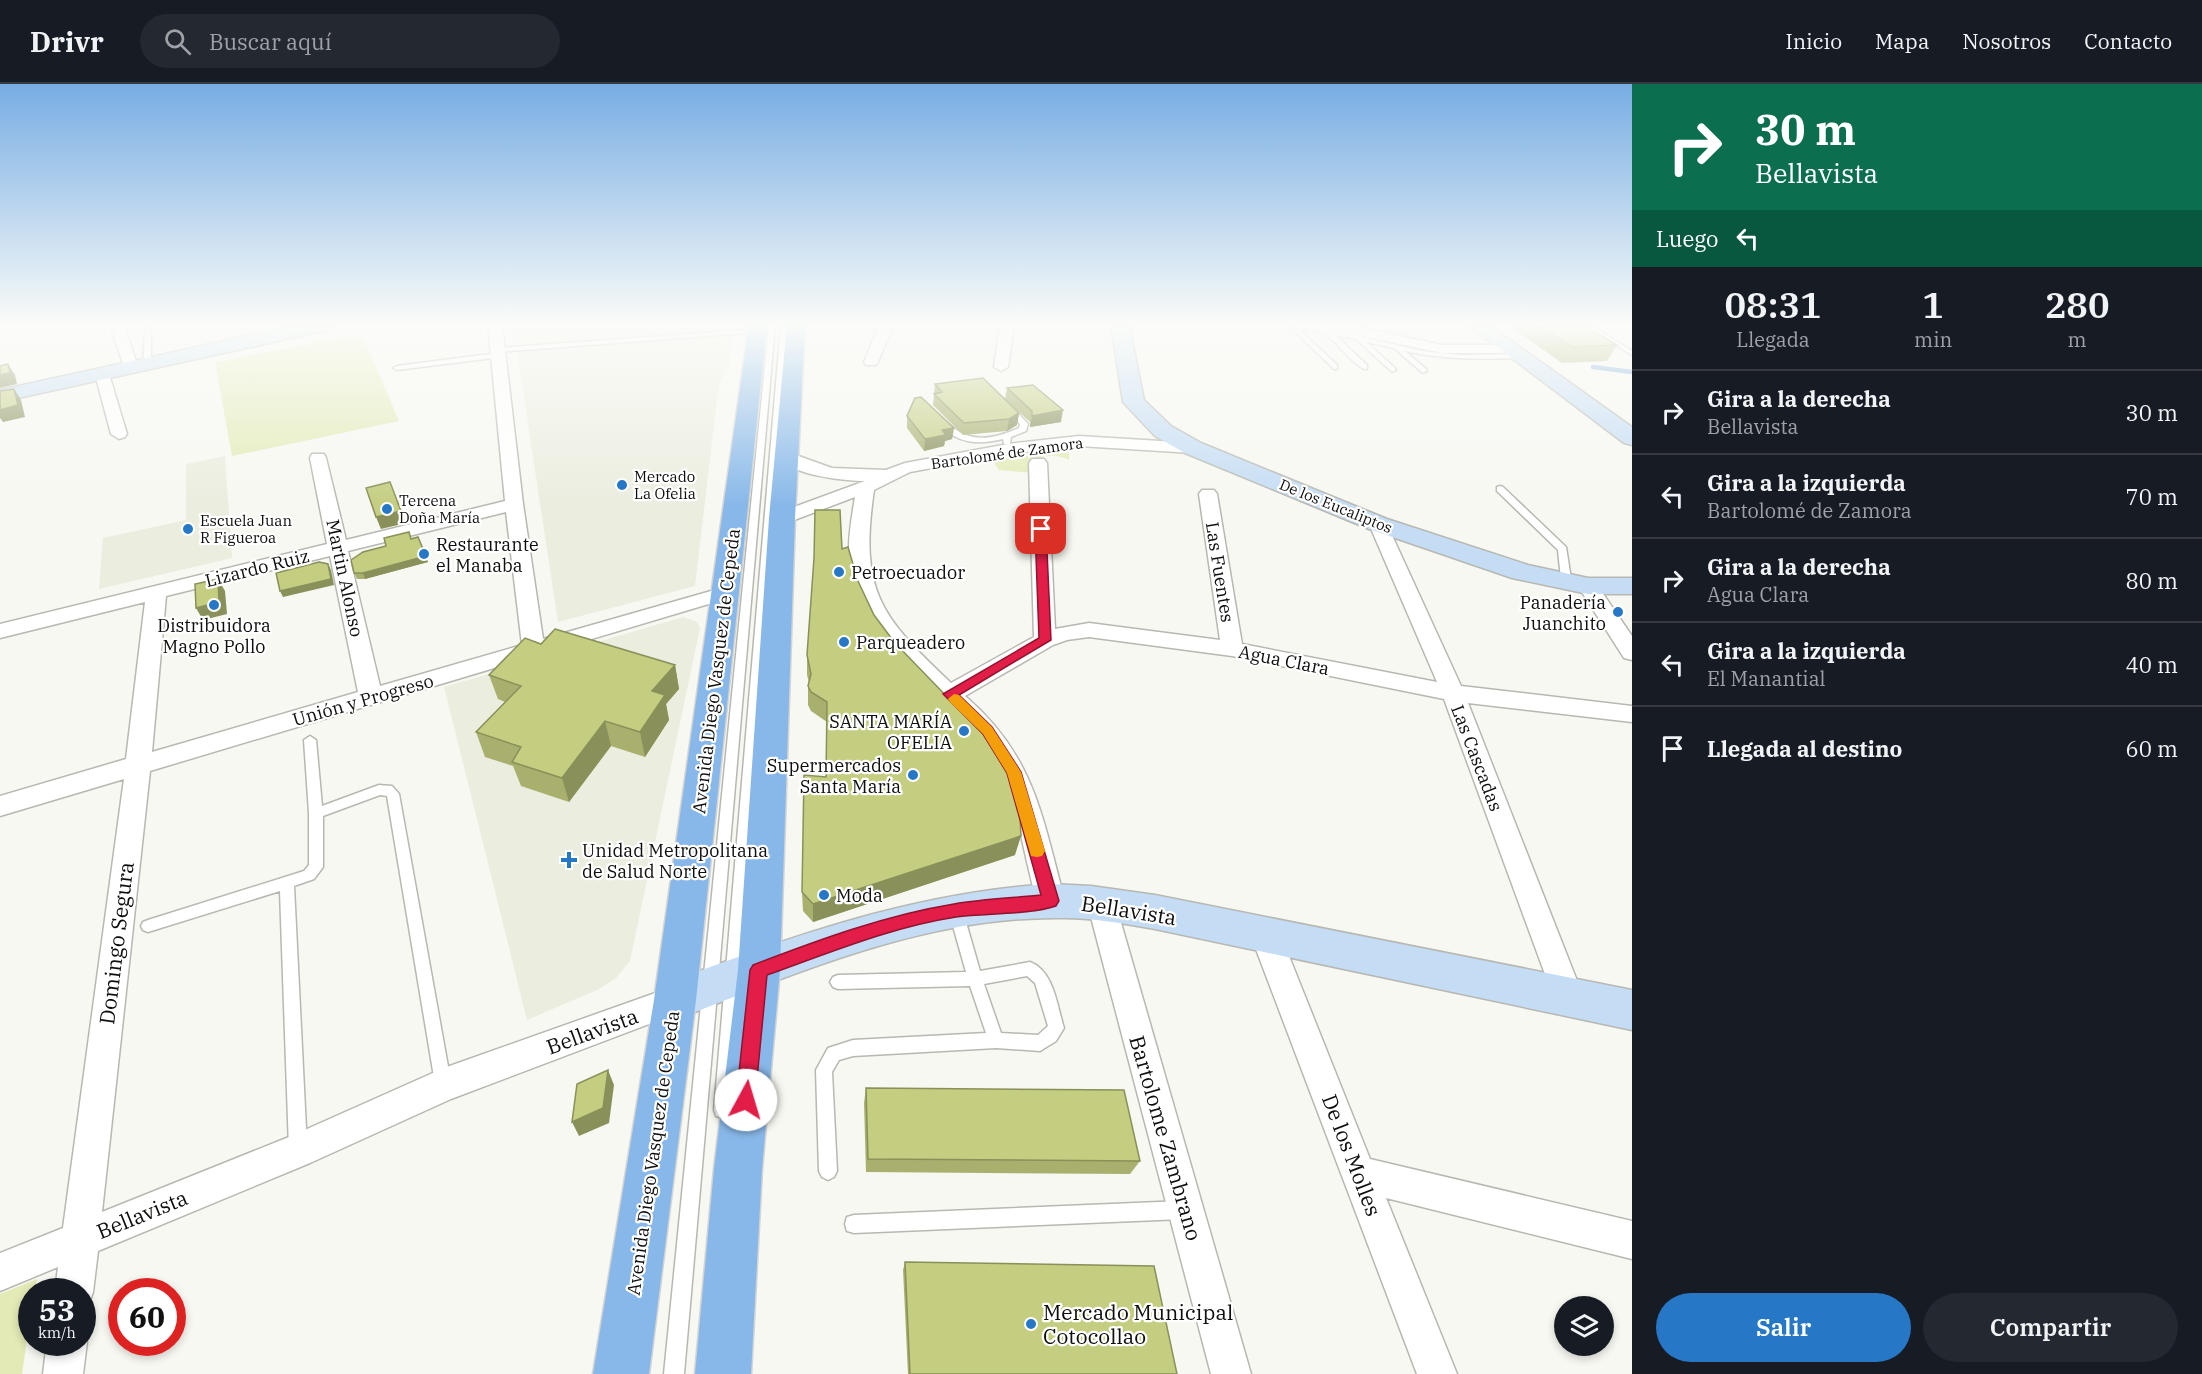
<!DOCTYPE html>
<html lang="es">
<meta charset="utf-8">
<style>
body{margin:0;font-family:"IBM Plex Serif",serif;background:#242831;color:#f1f3f6;height:100vh;display:flex;flex-direction:column;font-size:22px;white-space:nowrap}
*{box-sizing:border-box;margin:0}
p{font-size:20px;color:#9ea1a6}
.icon{flex:none;width:33px;height:33px;fill:none;stroke:currentColor;stroke-width:2;stroke-linecap:round;stroke-linejoin:round}
.map{position:relative;flex:1;overflow:hidden}
.drawer{display:flex;flex-direction:column;background:#171b24;width:570px}
.drawer>*{flex:none}
.hud{background:#0b6e4f;color:#fff;overflow:hidden}
.fabs{position:absolute;left:1554px;top:1212px;display:grid;gap:12px}
.fabs a{display:grid;place-items:center;width:60px;height:60px;border-radius:50%;background:#171b24;box-shadow:0 3px 9px #0003;font-size:30px}
.speed{position:absolute;left:18px;top:1194px;display:flex;gap:12px;font-size:30px;font-weight:700;text-align:center}
.speed>*{display:grid;place-content:center;width:78px;height:78px;border-radius:50%;background:#171b24;box-shadow:0 3px 9px #0003;line-height:1}
.speed small{font-size:15px;font-weight:400}
.speed .limit{border:9px solid #d22;background:#fff;color:#111}
.pin{position:absolute;display:grid;place-items:center;width:51px;height:51px;color:#fff;margin:-26px;border-radius:12px;box-shadow:0 3px 9px #0006}
.me{position:absolute;width:66px;margin:-33px;rotate:6deg;stroke-linejoin:round;filter:drop-shadow(0 0 4px #0008)}
.turn{display:flex;align-items:center;gap:21px;height:126px;padding:0 24px;font-size:27px}
.turn .icon{width:78px;height:78px;stroke-width:2.5}
.turn b{display:block;font-size:42px;line-height:51px}
.then{display:flex;align-items:center;height:57px;padding:0 24px;background:#0003;gap:12px;font-size:22px}
.eta{display:flex;justify-content:space-evenly;align-items:center;height:102px;text-align:center}
.eta b{font-size:36px;font-weight:600;line-height:42px}
.button{display:flex;gap:12px;margin-top:auto;padding:12px 24px}
.button a{flex:1;height:69px;border-radius:36px;background:#2678c7;color:#fff;font-size:24px;font-weight:600;line-height:69px;text-align:center}
.button a+a{background:#242831;color:#f1f3f6}
ul{padding:0;list-style:none}
li{display:flex;align-items:center;gap:18px;height:84px;padding:0 24px;border-top:2px solid #363941}
li div{flex:1}
li b{display:block;font-size:22px}
li em{font-style:normal}
header{display:flex;align-items:center;gap:36px;box-sizing:border-box;height:84px;padding:0 30px;background:#171b24;border-bottom:2px solid #363941}
header strong{font-size:28px}
nav{display:flex;gap:33px;margin-inline-start:auto;font-size:21px}
.search{width:420px;height:54px;background:#242831;display:flex;align-items:center;gap:15px;box-sizing:border-box;padding:0 21px;border-radius:33px;color:#9ea1a6;font-size:22px}
main{display:flex;flex:1;min-height:0}
.map>svg:first-child{display:block}
.built{fill:#ebeddf}
.green{fill:#e3eab6}
.lines{fill:none;stroke-linecap:round;stroke-linejoin:round}
.stream{stroke:#6fa3dc;stroke-width:4.5}
.lane-casing{stroke:#b7b8b1;stroke-width:3}
.street-casing{stroke:#b7b8b1;stroke-width:3}
.secondary-casing{stroke:#b7b8b1;stroke-width:3}
.primary-casing{stroke:#d4d4d3;stroke-width:3}
.lane{fill:#fff;fill-rule:evenodd}
.street{fill:#fff;fill-rule:evenodd}
.secondary{fill:#c4dcf4;fill-rule:evenodd}
.primary{fill:#88b8e9;fill-rule:evenodd}
.wall{fill:#a9b06e}
.shaded-wall{fill:#89905a}
.building{fill:#c4cd80;stroke:#89905a;stroke-width:1.5}
.route{fill:#e11d48;stroke:#92132f;stroke-width:1.5}
.slow{fill:#f59e0b}
.poi-dot{fill:#2678c7;stroke:#fff;stroke-width:2}
.labels{text-anchor:middle;dominant-baseline:central;stroke-width:4.5;stroke-linejoin:round;paint-order:stroke}
.far-street-label{font-size:15px;fill:#0e0e0c;stroke:#fff}
.far-poi-label{font-size:15px;fill:#0e0e0c;stroke:#fff;text-anchor:start}
.poi-label{font-size:18px;fill:#0e0e0c;stroke:#fff;text-anchor:start}
.street-label{font-size:18px;fill:#0e0e0c;stroke:#fff}
.near-street-label{font-size:21px;fill:#0e0e0c;stroke:#fff}
.near-poi-label{font-size:21px;fill:#0e0e0c;stroke:#fff;text-anchor:start}
</style>
<header>
<strong>Drivr</strong>
<div class="search"><svg class="icon" aria-label="search" viewBox="0 0 24 24"><circle cx="10" cy="10" r="6"/><path d="M15 15l6 6"/></svg>Buscar aquí</div>
<nav><a>Inicio</a><a>Mapa</a><a>Nosotros</a><a>Contacto</a></nav>
</header>
<main>
<div class="map">
<svg width="1632" height="1290" viewBox="0 0 1632 1290">
<rect width="100%" height="100%" fill="#f7f8f1"/>
<!-- built -->
<path class="built" d="M513,241H732L730,279L719,299L695,502L558,538Z
M225,372L232,474L99,505L103,454L186,436V380Z
M683,533L697,538L700,544L630,877L616,894L597,906L527,936L444,603Z"/>
<!-- green -->
<path class="green" d="M362,250L399,337L232,372L215,278Z
M1069,365V376C1057,371 1046,369 1035,377L1033,389L999,386L993,377Z
M37,1195L35,1207L32,1208L31,1227L22,1290H0V1210Z"/>
<g class="lines">
<!-- stream -->
<path class="stream" d="M1593,283L1632,288"/>
<defs>
<path id="lane" d="M769,241H775L684,1290H664Z
M781,241H787L730,1026L728,1032L722,1034L716,1032L714,1026Z
M1299,241H1312L1422,267L1461,271L1519,270L1523,272L1519,274C1480,275 1443,276 1405,267L1426,285L1427,287L1423,289L1394,264L1366,258L1395,284L1396,286L1392,288L1356,255L1335,251L1367,281V285H1364C1340,272 1332,240 1299,245L1337,281V285H1334L1291,244Z
M1583,241H1591L1632,267V271Z
M148,244L151,246V280L147,282L143,280L145,246Z
M758,245L761,247L760,248L497,268L493,266L497,264Z
M498,269L502,271L501,273L397,286L393,284L397,282Z
M1005,322H1011L1028,340L1026,347L1011,353L1010,360H1004L1003,355C978,361 957,360 939,340L946,338C970,360 991,356 1019,344L1020,340L1005,326Z
M1500,402L1503,403L1566,463L1571,495L1570,497H1562L1561,495L1558,466L1497,407V403Z
M310,652L316,656L322,722L379,701L392,702L399,710L451,999L449,1005L443,1007L437,1005L435,999L387,712L380,711L323,732V783L314,795L294,802L307,1065L304,1071L298,1074L292,1071L289,1065L280,807L148,848L143,846L141,842L143,838L148,836L304,787L309,781V729L304,656Z
M956,822L961,824L963,828L980,887L1030,878C1054,887 1057,922 1064,944L1056,957L1040,967L996,964L853,972L839,976L832,988L837,1087L834,1093L828,1096L822,1093L819,1087L816,986L828,964L853,956L986,949L970,902L838,905L833,903L830,898L833,893L838,891L966,888L949,828L951,824ZM1027,892L1035,899L1048,942L1038,951L1001,949L984,900Z
M1183,1117L1189,1120L1192,1126L1189,1132L1183,1135L854,1149L847,1147L845,1140L847,1133L854,1131Z"/>
<path id="street" d="M110,241H124L138,283L136,286L131,287L124,283Z
M488,241H502L523,420L543,555L725,503L732,505L735,509L732,513L150,687L102,1128L289,1053L444,984L675,902L686,906L691,916L686,926L451,1015L310,1079L98,1167L93,1208L88,1222L82,1224V1208H55L58,1183L0,1207V1169L63,1144L124,695L0,732V712L126,675L145,518L0,554V540L327,460L310,374L312,370H324L326,374L346,456L505,417ZM506,428L522,561L380,602L348,467ZM330,472L358,608L152,668L166,512Z
M879,241H893L878,278L876,281H866L864,278Z
M1000,241H1014L1008,283L1001,287L994,283Z
M1321,241H1349L1442,261H1510L1517,265L1510,269H1442L1328,245Z
M102,286L109,290L127,350L125,353L119,355L111,350L95,290Z
M1079,352L1193,359L1201,364L1193,369L1079,362L1008,370L910,388L874,406C859,507 880,532 951,599L1034,553L1029,379L1032,375H1044L1047,379L1055,545L1089,539L1220,556L1199,410L1202,406H1214L1217,410L1242,560L1437,598L1369,440L1371,436H1385L1461,602L1632,622V638L1468,619L1583,912L1579,922L1568,926L1557,922L1553,912L1444,615L1232,572L1089,553L1067,556L1053,561L965,612C1035,672 1042,733 1065,817L1061,826L1051,829L1041,826C1034,811 1031,794 1027,778C1019,742 1011,702 992,670C980,651 962,636 945,620C903,580 852,534 849,472C848,452 852,432 855,413L789,438H775L773,434L775,430L865,397C844,397 792,391 779,374L781,370H793L832,384L886,386L905,379L1008,360Z
M1588,496L1595,498L1632,552V576L1624,574L1578,502L1581,498Z
M1101,806L1111,809L1115,818L1251,1290H1211L1087,818L1091,809Z
M1266,839L1276,843L1281,852L1370,1075L1632,1137V1175L1386,1114L1457,1290H1417L1251,852L1256,843Z
M82,1247L87,1258L83,1290H43L47,1258H82Z"/>
<path id="secondary" d="M297,241H333L331,245L324,247L0,318V306Z
M1111,241H1129L1144,316L1171,342L1201,359L1387,435L1528,481L1588,494H1632V510H1588L1512,494L1369,445L1185,369L1155,352L1123,318Z
M1468,241H1489L1632,343V361L1624,359Z
M1051,800L1091,802L1155,811L1632,906V946L1155,845C1125,840 1095,834 1065,834C929,831 799,888 675,936L660,930L654,916L660,902C788,853 913,809 1051,800Z"/>
<path id="primary" d="M749,241H767L696,916L649,1290H593L654,916Z
M787,241H805L795,434L780,886L762,1085L751,1290H695L714,1085L738,886L769,434Z"/>
</defs>
<!-- lane casing -->
<use href="#lane" class="lane-casing"/>
<!-- street casing -->
<use href="#street" class="street-casing"/>
<!-- secondary casing -->
<use href="#secondary" class="secondary-casing"/>
<!-- primary casing -->
<use href="#primary" class="primary-casing"/>
<!-- lane -->
<use href="#lane" class="lane"/>
<!-- street -->
<use href="#street" class="street"/>
<!-- secondary -->
<use href="#secondary" class="secondary"/>
<!-- primary -->
<use href="#primary" class="primary"/>
</g>
<!-- wall -->
<path class="wall" d="M1508,241H1584L1617,261L1607,277L1562,279Z
M935,300L1019,329L1017,341L1007,347L963,351L933,321Z
M1007,304L1061,338L1030,343V338L1005,315Z
M907,332L954,344L952,355L945,357L944,362L924,367L907,344Z
M411,455L428,478L365,495H357L354,489L386,462Z
M842,465L874,531L1015,771L813,838L803,827L802,808L826,693L827,638L811,627L808,621V602L809,598L807,591V571Z
M675,581L679,605L666,620L669,636L645,673L611,662L569,718L521,702L513,682L485,673L476,648L505,618L498,615L489,591Z
M866,1004L1140,1077L1130,1090L866,1088L864,1019Z
M905,1178L1177,1290H908L903,1186Z"/>
<!-- shaded-wall -->
<path class="shaded-wall" d="M8,280L15,291L17,300L0,304V291Z
M14,305L21,316L25,333L3,338L0,334V326Z
M1063,326L1061,338L1030,343L1032,332Z
M1019,329L1017,341L1007,347L1009,335Z
M954,344L952,355L945,357L944,362L924,367L925,355L942,346Z
M401,427L406,439L381,445L376,433Z
M426,472L428,478L365,495L363,489Z
M328,480L331,486L334,501L283,513L280,507Z
M218,495L225,507L227,530L203,536L196,524Z
M675,581L679,605L666,620L669,636L645,673L640,648L652,607Z
M605,637L611,662L569,718L562,694Z
M1021,752L1015,771L813,838V820Z
M608,986L614,1001L609,1039L579,1052L572,1038Z"/>
<!-- building -->
<path class="building" d="M1539,241H1584L1617,261L1572,263Z
M8,280L10,289L0,291V282Z
M983,294L1019,329L1009,335L964,339L934,310L942,308L935,300Z
M1033,301L1063,326L1032,332V327L1007,304Z
M14,305L18,321L0,326V307Z
M921,313L954,344L942,346L946,351L925,355L907,332L915,314Z
M390,398L401,427L376,433L366,404Z
M815,426H840L842,465L848,463L858,497L874,531L895,559L985,652L993,650L1012,690L1019,715L1021,752L813,820L802,808L804,691L826,693L827,618L811,608L808,602L811,590L807,571L814,474Z
M409,448L411,455L418,453L426,472L363,489H354L351,476L363,468L386,462L384,454Z
M319,478L328,480L331,495L280,507L276,489Z
M218,495L219,518L196,524L195,500Z
M555,545L675,581L652,607L665,611L640,648L605,637L562,694L512,678L521,663L476,648L521,602L489,591L525,554L541,560Z
M608,986L603,1024L572,1038L577,1000Z
M866,1004L1124,1006L1140,1077L868,1075Z
M905,1178L1154,1182L1177,1290H910Z"/>
<!-- sky -->
<linearGradient id="sky" x2="0" y2="1"><stop stop-color="#77ade3"/><stop offset="0.57" stop-color="#fbfcf9"/><stop offset="1" stop-color="#fbfcf9" stop-opacity="0"/></linearGradient>
<rect width="1632" height="422" fill="url(#sky)"/>
<!-- route -->
<path class="route" d="M1041,442L1046,445L1051,556L959,611L992,643L1021,688L1059,817L1056,822C1029,831 986,829 956,833C891,843 829,869 767,891L755,1016L752,1023L746,1025L739,1023L736,1016L750,886L753,881C818,856 886,831 954,820C983,815 1012,814 1041,811L1007,689L983,650L943,610L1039,554L1035,445Z"/>
<!-- slow -->
<path class="slow" d="M954,610L959,611L992,643L1021,688L1045,767L1042,772L1037,773L1031,772L1007,689L983,650L950,618L948,615Z"/>
<!-- markers -->
<g class="poi-dot">
<circle cx="622" cy="401" r="6"/>
<circle cx="387" cy="425" r="6"/>
<circle cx="188" cy="445" r="6"/>
<circle cx="424" cy="470" r="6"/>
<circle cx="839" cy="488" r="6"/>
<circle cx="214" cy="521" r="6"/>
<circle cx="1618" cy="528" r="6"/>
<circle cx="844" cy="558" r="6"/>
<circle cx="964" cy="647" r="6"/>
<circle cx="913" cy="691" r="6"/>
<path d="M566 767h6v6h6v6h-6v6h-6v-6h-6v-6h6z"/>
<circle cx="824" cy="811" r="6"/>
<circle cx="1031" cy="1240" r="6"/>
</g>
<g class="labels">
<!-- far-street labels -->
<g class="far-street-label">
<text transform="translate(1007 369) rotate(-8)">Bartolomé de Zamora</text>
<text transform="translate(1336 422) rotate(22)">De los Eucaliptos</text>
</g>
<!-- far-poi labels -->
<g class="far-poi-label">
<text x="634" y="392">Mercado<tspan x="634" dy="17">La Ofelia</tspan></text>
<text x="399" y="416">Tercena<tspan x="399" dy="17">Doña María</tspan></text>
<text x="200" y="436">Escuela Juan<tspan x="200" dy="17">R Figueroa</tspan></text>
</g>
<!-- poi labels -->
<g class="poi-label">
<text x="436" y="460">Restaurante<tspan x="436" dy="21">el Manaba</tspan></text>
<text x="851" y="488">Petroecuador</text>
<text x="1606" y="518" text-anchor="end">Panadería<tspan x="1606" dy="21">Juanchito</tspan></text>
<text x="214" y="541" text-anchor="middle">Distribuidora<tspan x="214" dy="21">Magno Pollo</tspan></text>
<text x="856" y="558">Parqueadero</text>
<text x="952" y="637" text-anchor="end">SANTA MARÍA<tspan x="952" dy="21">OFELIA</tspan></text>
<text x="901" y="681" text-anchor="end">Supermercados<tspan x="901" dy="21">Santa María</tspan></text>
<text x="582" y="766">Unidad Metropolitana<tspan x="582" dy="21">de Salud Norte</tspan></text>
<text x="836" y="811">Moda</text>
</g>
<!-- street labels -->
<g class="street-label">
<text transform="translate(257 484) rotate(-14)">Lizardo Ruiz</text>
<text transform="translate(1220 488) rotate(81)">Las Fuentes</text>
<text transform="translate(345 494) rotate(78)">Martin Alonso</text>
<text transform="translate(1284 576) rotate(11)">Agua Clara</text>
<text transform="translate(716 587) rotate(-83)">Avenida Diego Vasquez de Cepeda</text>
<text transform="translate(363 616) rotate(-16)">Unión y Progreso</text>
<text transform="translate(1477 674) rotate(69)">Las Cascadas</text>
<text transform="translate(653 1069) rotate(-82)">Avenida Diego Vasquez de Cepeda</text>
</g>
<!-- near-street labels -->
<g class="near-street-label">
<text transform="translate(1129 826) rotate(9)">Bellavista</text>
<text transform="translate(116 859) rotate(-83)">Domingo Segura</text>
<text transform="translate(592 947) rotate(-20)">Bellavista</text>
<text transform="translate(1166 1054) rotate(74)">Bartolome Zambrano</text>
<text transform="translate(1352 1071) rotate(69)">De los Molles</text>
<text transform="translate(142 1130) rotate(-22)">Bellavista</text>
</g>
<!-- near-poi labels -->
<g class="near-poi-label">
<text x="1043" y="1228">Mercado Municipal<tspan x="1043" dy="24">Cotocollao</tspan></text>
</g>
</g>
</svg>
<div class="fabs">
<a><svg class="icon" aria-label="layers" viewBox="0 0 24 24"><path d="M12 4l9 5-9 5-9-5zM3 14l9 5 9-5"/></svg></a>
</div>
<div class="speed"><div>53<small>km/h</small></div><div class="limit">60</div></div>
<div class="pin" style="left:1041px;top:445px;background:#d93025"><svg class="icon" aria-label="arrive" viewBox="0 0 24 24"><path d="M6 21V4h12l-3 4 3 4H6"/></svg></div>
<svg class="me" style="left:746px;top:1016px" viewBox="-20 -20 40 40"><circle r="19" fill="#fff"/><path d="M0-13L10 11 0 6-10 11z" fill="#e11d48"/></svg>
</div>
<section class="drawer">
<div class="hud">
<div class="turn"><svg class="icon" aria-label="right" viewBox="0 0 24 24"><path d="M7 20v-9h11M14 6l5 5-5 5"/></svg><div><b>30 m</b>Bellavista</div></div>
<div class="then">Luego<svg class="icon" aria-label="left" viewBox="0 0 24 24"><path d="M17 20v-9H6M10 6l-5 5 5 5"/></svg></div>
</div>
<div class="eta">
<div><b>08:31</b><p>Llegada</p></div>
<div><b>1</b><p>min</p></div>
<div><b>280</b><p>m</p></div>
</div>
<ul>
<li><svg class="icon" aria-label="right" viewBox="0 0 24 24"><path d="M7 20v-9h11M14 6l5 5-5 5"/></svg><div><b>Gira a la derecha</b><p>Bellavista</p></div><em>30 m</em></li>
<li><svg class="icon" aria-label="left" viewBox="0 0 24 24"><path d="M17 20v-9H6M10 6l-5 5 5 5"/></svg><div><b>Gira a la izquierda</b><p>Bartolomé de Zamora</p></div><em>70 m</em></li>
<li><svg class="icon" aria-label="right" viewBox="0 0 24 24"><path d="M7 20v-9h11M14 6l5 5-5 5"/></svg><div><b>Gira a la derecha</b><p>Agua Clara</p></div><em>80 m</em></li>
<li><svg class="icon" aria-label="left" viewBox="0 0 24 24"><path d="M17 20v-9H6M10 6l-5 5 5 5"/></svg><div><b>Gira a la izquierda</b><p>El Manantial</p></div><em>40 m</em></li>
<li><svg class="icon" aria-label="arrive" viewBox="0 0 24 24"><path d="M6 21V4h12l-3 4 3 4H6"/></svg><div><b>Llegada al destino</b></div><em>60 m</em></li>
</ul>
<div class="button"><a>Salir</a><a>Compartir</a></div>
</section>
</main>
